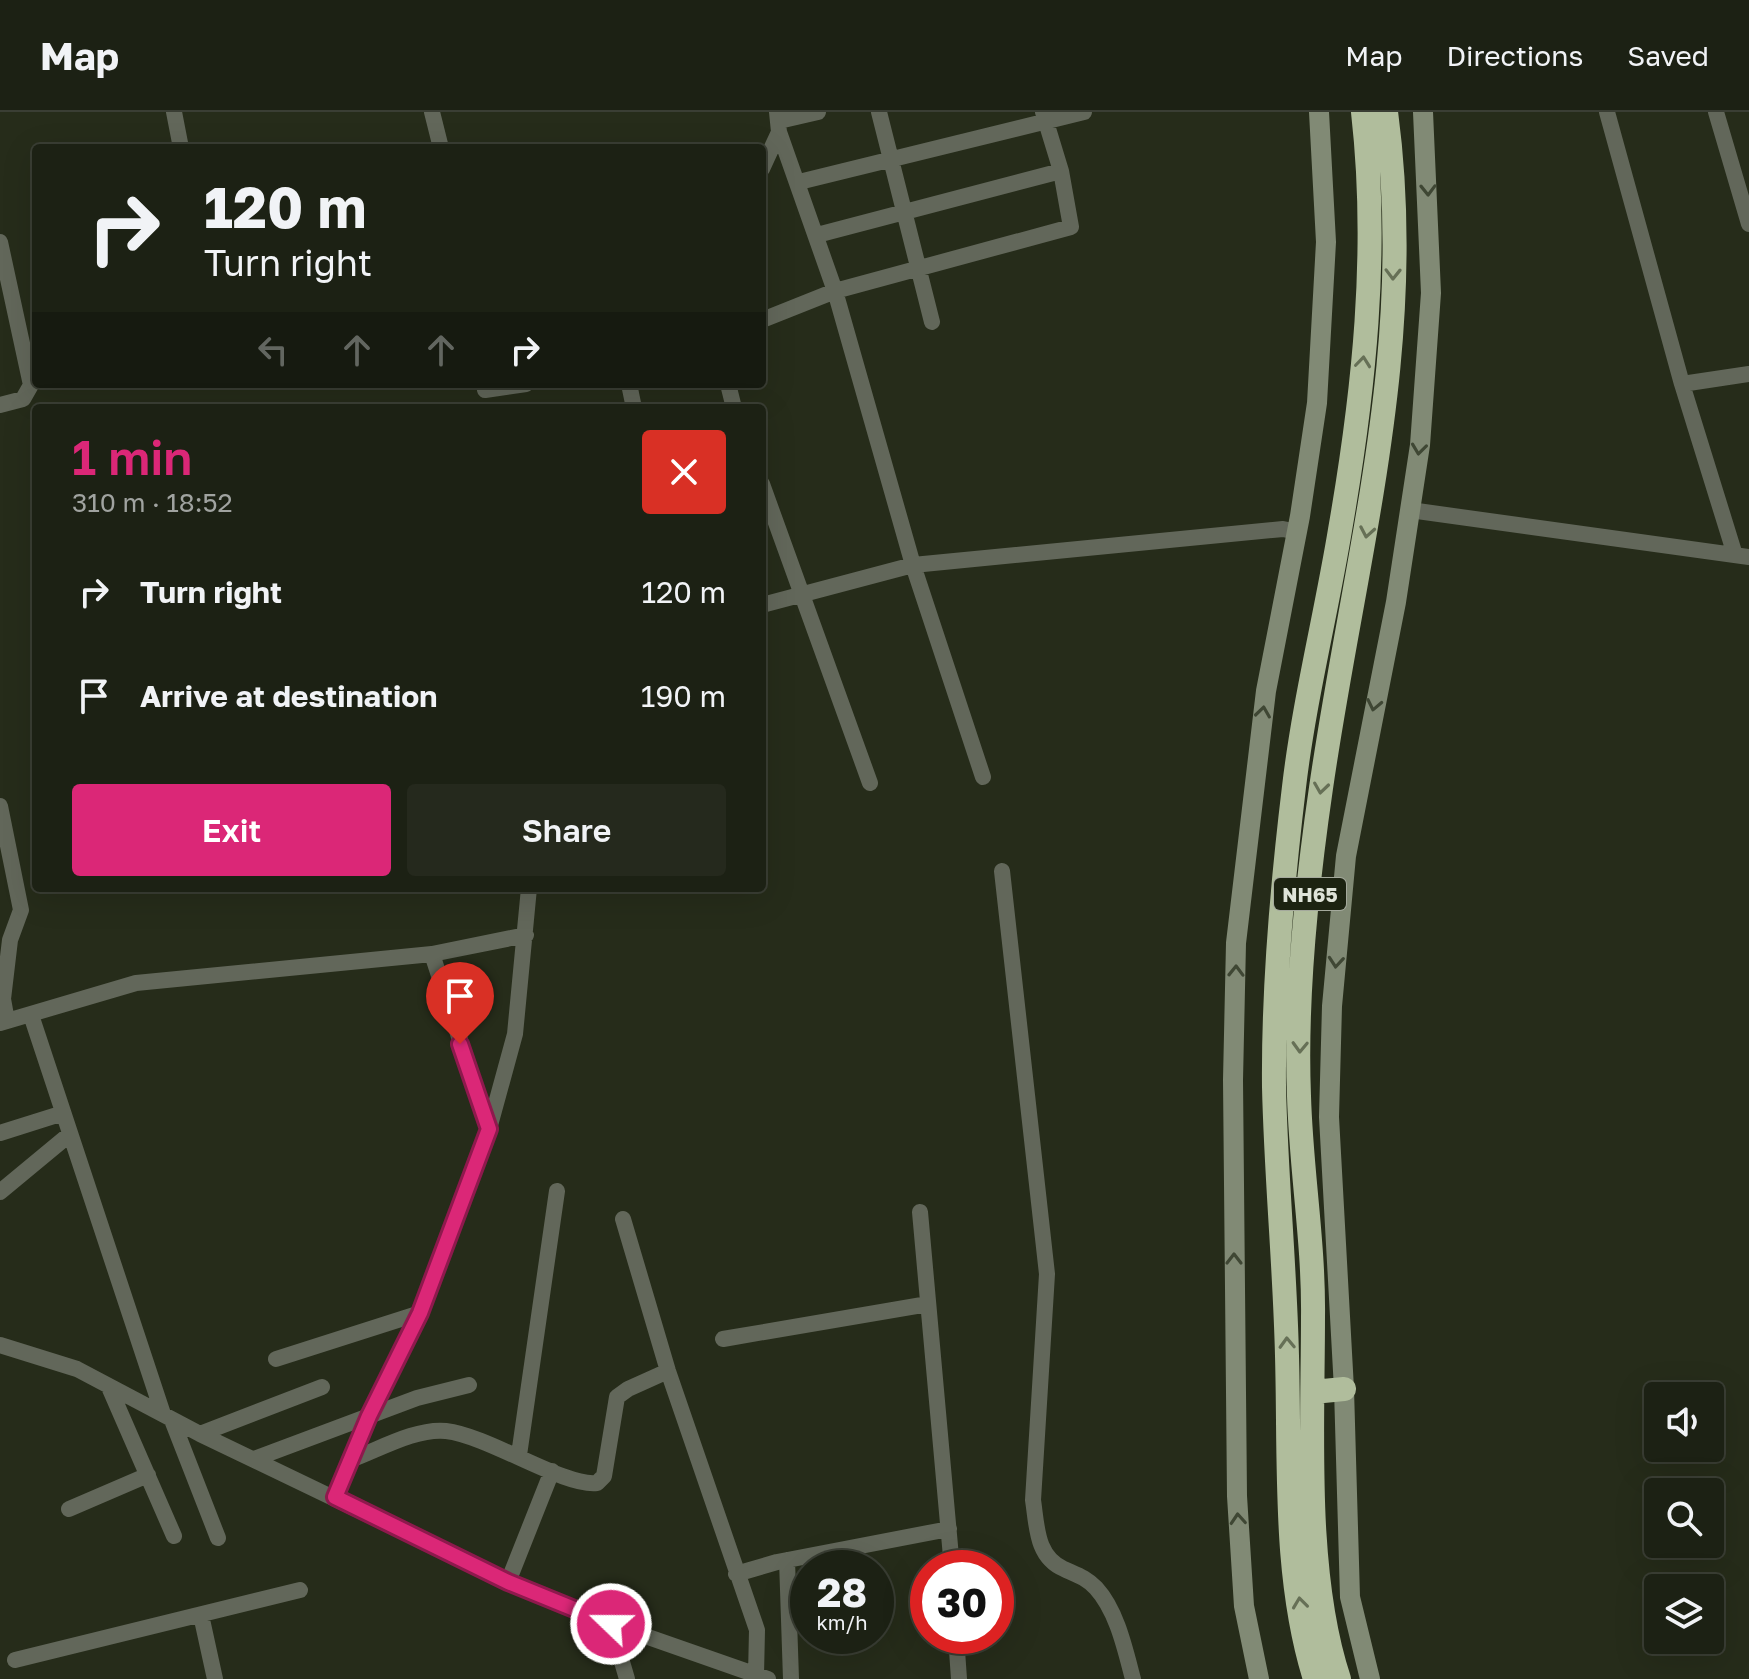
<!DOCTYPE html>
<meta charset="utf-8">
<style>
body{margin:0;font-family:"Golos Text",sans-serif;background:#25291d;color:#f1f3f6;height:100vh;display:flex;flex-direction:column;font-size:30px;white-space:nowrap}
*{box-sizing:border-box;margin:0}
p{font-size:26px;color:#a0a3a0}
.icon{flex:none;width:44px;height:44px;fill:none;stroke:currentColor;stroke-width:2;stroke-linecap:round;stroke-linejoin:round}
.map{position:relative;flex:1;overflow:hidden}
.sheet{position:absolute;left:32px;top:292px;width:734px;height:488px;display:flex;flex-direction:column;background:#1c2114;border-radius:8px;box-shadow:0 8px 32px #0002,0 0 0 2px #3a3e34}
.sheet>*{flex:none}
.hud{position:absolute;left:32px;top:32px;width:734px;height:244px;border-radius:8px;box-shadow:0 8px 32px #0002,0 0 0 2px #3a3e34;background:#1c2114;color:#f1f3f6;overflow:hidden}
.tools{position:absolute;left:1644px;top:1270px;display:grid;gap:16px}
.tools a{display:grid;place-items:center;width:80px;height:80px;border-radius:8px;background:#1c2114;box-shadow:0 8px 32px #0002,0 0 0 2px #3a3e34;font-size:40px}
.speed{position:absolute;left:790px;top:1438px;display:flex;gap:16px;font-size:40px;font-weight:700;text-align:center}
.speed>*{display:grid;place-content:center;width:104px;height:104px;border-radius:50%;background:#1c2114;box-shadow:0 8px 32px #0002,0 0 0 2px #3a3e34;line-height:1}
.speed small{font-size:20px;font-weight:400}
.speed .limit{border:12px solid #d22;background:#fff;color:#111}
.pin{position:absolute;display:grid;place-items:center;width:68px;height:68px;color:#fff;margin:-82px -34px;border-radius:50% 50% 50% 0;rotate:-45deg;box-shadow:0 0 8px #0007}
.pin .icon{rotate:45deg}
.me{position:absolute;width:88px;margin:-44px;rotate:292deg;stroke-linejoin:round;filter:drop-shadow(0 0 6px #0008)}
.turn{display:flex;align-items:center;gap:28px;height:168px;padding:0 40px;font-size:36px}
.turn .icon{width:104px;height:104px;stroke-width:2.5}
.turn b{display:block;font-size:56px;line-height:68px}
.lanes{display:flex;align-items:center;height:76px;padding:0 40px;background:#0003;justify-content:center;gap:40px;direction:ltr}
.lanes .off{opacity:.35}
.round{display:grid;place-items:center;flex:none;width:84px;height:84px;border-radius:8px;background:#25291d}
.head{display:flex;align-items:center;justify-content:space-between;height:136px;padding:0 40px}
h1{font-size:48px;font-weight:600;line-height:60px;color:#db2777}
.cta{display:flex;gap:16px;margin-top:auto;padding:16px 40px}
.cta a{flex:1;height:92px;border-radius:8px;background:#db2777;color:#fff;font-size:32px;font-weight:600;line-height:92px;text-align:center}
.cta a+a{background:#25291d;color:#f1f3f6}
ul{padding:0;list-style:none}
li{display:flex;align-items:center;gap:24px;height:104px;padding:0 40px}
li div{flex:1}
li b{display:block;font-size:30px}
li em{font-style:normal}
header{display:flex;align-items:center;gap:48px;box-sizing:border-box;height:112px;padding:0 40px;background:#1c2114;border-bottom:2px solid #3a3e34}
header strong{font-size:38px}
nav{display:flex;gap:44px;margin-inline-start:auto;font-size:28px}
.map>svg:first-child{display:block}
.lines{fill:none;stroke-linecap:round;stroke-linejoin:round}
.street{stroke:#62675a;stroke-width:16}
.secondary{stroke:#818a75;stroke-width:20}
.highway{stroke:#b0bd9c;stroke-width:24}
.oneway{stroke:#3f4734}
.oneway2{stroke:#667056}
.route-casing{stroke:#8e194d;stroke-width:20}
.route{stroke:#db2777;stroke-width:14}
.labels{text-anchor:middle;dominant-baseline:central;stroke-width:7;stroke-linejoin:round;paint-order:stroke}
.shield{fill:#1c2311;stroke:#a4a99c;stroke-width:2}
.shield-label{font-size:20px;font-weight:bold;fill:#dee3d8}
</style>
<header>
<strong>Map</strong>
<nav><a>Map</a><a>Directions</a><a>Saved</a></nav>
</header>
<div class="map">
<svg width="1749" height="1567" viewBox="0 0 1749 1567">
<rect width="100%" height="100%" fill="#262c1a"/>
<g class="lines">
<!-- street -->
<path class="street" d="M174,0L181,36
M432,0L441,36
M879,0L932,210
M1607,0L1682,272L1735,443
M1716,0L1749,112
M779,9L818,0
M779,20L835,179L913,453L983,665
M762,57L779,20L777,0
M799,70L1084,0
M817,123L1061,59
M0,130L31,273L23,287L0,293
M762,208L835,179L1071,115L1061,59L1043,0
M629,272L634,296
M728,272L734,296
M1682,272L1749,262
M485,278L526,272
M762,372L870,671
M1410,398L1749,445
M762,493L913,453L1283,417L1297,420
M0,694L21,798L10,828L3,887L7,909
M1002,759L1047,1162L1033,1388C1037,1414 1036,1445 1064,1457C1077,1463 1085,1465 1096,1476C1117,1499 1125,1537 1133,1567
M432,842L489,1017
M31,903L163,1302
M0,911L136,871L432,842L526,823
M0,1021L63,1001
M0,1080L70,1022
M920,1100L952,1456
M623,1107L668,1259L757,1518L756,1563
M723,1227L928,1192
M0,1233L77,1257L200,1322L508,1470L611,1512L768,1567
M276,1247L420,1201
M109,1275L174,1424
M172,1308L218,1426
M200,1322L322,1275
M519,1343L557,1079
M254,1347L417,1286L469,1273
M353,1347C380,1337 416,1316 446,1319C489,1324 564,1375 597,1371L604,1364L617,1285L628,1277L668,1259
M335,1385L369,1304L420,1201L489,1017L515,922L529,776
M69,1397L148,1363
M787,1448L791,1567
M736,1462L777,1450L949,1417
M508,1470L552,1359
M201,1503L215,1567
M611,1512L627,1567
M956,1524L959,1567
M15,1548L300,1478"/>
<!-- secondary -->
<path class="secondary" d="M1259,1567L1244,1494L1237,1384L1233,968L1236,831L1266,579L1300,404L1317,291L1326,130L1319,0
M1370,1567L1350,1485L1344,1277L1329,1005L1332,894L1346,744L1396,490L1420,333L1431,181L1423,0"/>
<!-- highway -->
<path class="highway" d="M1313,1280L1344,1277
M1315,1567C1283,1465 1290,1350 1287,1244C1285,1155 1276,1065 1274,975C1273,876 1282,774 1294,675C1304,589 1326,503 1340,418C1364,280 1379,140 1363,0
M1339,1567C1304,1462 1313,1316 1313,1205C1314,1131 1301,1058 1299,984C1295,886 1307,772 1321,676C1354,446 1418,236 1386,0"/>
</g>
<!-- one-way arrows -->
<defs><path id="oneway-chevron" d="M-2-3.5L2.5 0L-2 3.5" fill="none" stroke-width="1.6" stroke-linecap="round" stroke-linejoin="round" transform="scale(2)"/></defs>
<g class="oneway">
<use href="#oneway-chevron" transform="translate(1428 78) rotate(89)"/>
<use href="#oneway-chevron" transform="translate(1419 337) rotate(97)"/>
<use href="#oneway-chevron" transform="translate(1374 593) rotate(102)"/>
<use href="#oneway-chevron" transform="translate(1263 600) rotate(-82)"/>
<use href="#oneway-chevron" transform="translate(1336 850) rotate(95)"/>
<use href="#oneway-chevron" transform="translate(1236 859) rotate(-89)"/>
<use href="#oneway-chevron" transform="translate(1234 1147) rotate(-90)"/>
<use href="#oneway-chevron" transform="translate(1238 1407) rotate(-94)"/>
</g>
<g class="oneway2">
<use href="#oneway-chevron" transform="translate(1393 162) rotate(91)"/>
<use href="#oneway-chevron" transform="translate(1363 250) rotate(-84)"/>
<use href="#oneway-chevron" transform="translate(1367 420) rotate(100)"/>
<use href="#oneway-chevron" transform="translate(1321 676) rotate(98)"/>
<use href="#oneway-chevron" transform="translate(1300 935) rotate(92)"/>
<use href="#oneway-chevron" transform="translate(1287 1231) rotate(-92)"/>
<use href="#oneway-chevron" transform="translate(1300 1491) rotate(-97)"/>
</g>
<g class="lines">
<defs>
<path id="route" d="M460,932L489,1017L420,1201L369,1304L335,1385L508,1470L611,1512"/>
</defs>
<!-- route casing -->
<use href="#route" class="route-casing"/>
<!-- route -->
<use href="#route" class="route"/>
</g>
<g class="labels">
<!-- shield labels -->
<rect class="shield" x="1274" y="766" width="72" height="32" rx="6"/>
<g class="shield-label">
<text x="1310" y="782">NH65</text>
</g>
</g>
</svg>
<div class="tools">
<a><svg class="icon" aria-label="sound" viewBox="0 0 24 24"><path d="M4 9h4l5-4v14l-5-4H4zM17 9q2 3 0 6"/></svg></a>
<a><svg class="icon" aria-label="search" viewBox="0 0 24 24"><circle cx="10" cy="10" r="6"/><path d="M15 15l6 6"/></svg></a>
<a><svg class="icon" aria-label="layers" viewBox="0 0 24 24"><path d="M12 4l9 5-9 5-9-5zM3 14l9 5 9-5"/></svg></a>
</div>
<div class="speed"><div>28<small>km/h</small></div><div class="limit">30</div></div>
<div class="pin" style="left:460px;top:932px;background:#d93025"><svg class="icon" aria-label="arrive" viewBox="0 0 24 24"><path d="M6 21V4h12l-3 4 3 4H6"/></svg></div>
<svg class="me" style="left:611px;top:1512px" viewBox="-20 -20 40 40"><circle r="17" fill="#db2777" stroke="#fff" stroke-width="3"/><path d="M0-11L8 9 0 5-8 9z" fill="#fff"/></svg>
<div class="hud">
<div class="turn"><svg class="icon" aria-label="right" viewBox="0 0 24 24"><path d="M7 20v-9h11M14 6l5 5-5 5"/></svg><div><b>120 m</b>Turn right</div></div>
<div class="lanes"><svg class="icon off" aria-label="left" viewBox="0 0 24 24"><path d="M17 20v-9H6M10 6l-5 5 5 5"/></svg><svg class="icon off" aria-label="ahead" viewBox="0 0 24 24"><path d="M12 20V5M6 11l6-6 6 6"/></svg><svg class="icon off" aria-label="ahead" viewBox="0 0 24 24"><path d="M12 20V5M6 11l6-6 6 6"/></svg><svg class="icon" aria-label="right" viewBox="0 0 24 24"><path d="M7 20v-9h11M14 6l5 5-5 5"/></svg></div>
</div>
<section class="sheet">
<div class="head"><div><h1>1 min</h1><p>310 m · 18:52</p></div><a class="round" style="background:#d93025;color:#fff"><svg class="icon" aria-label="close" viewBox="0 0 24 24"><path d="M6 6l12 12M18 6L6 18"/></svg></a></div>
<ul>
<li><svg class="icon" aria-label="right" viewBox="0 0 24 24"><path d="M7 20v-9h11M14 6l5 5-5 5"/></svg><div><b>Turn right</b></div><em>120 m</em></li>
<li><svg class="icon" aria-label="arrive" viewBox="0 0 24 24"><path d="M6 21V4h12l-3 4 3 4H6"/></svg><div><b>Arrive at destination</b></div><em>190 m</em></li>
</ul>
<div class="cta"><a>Exit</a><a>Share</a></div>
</section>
</div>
